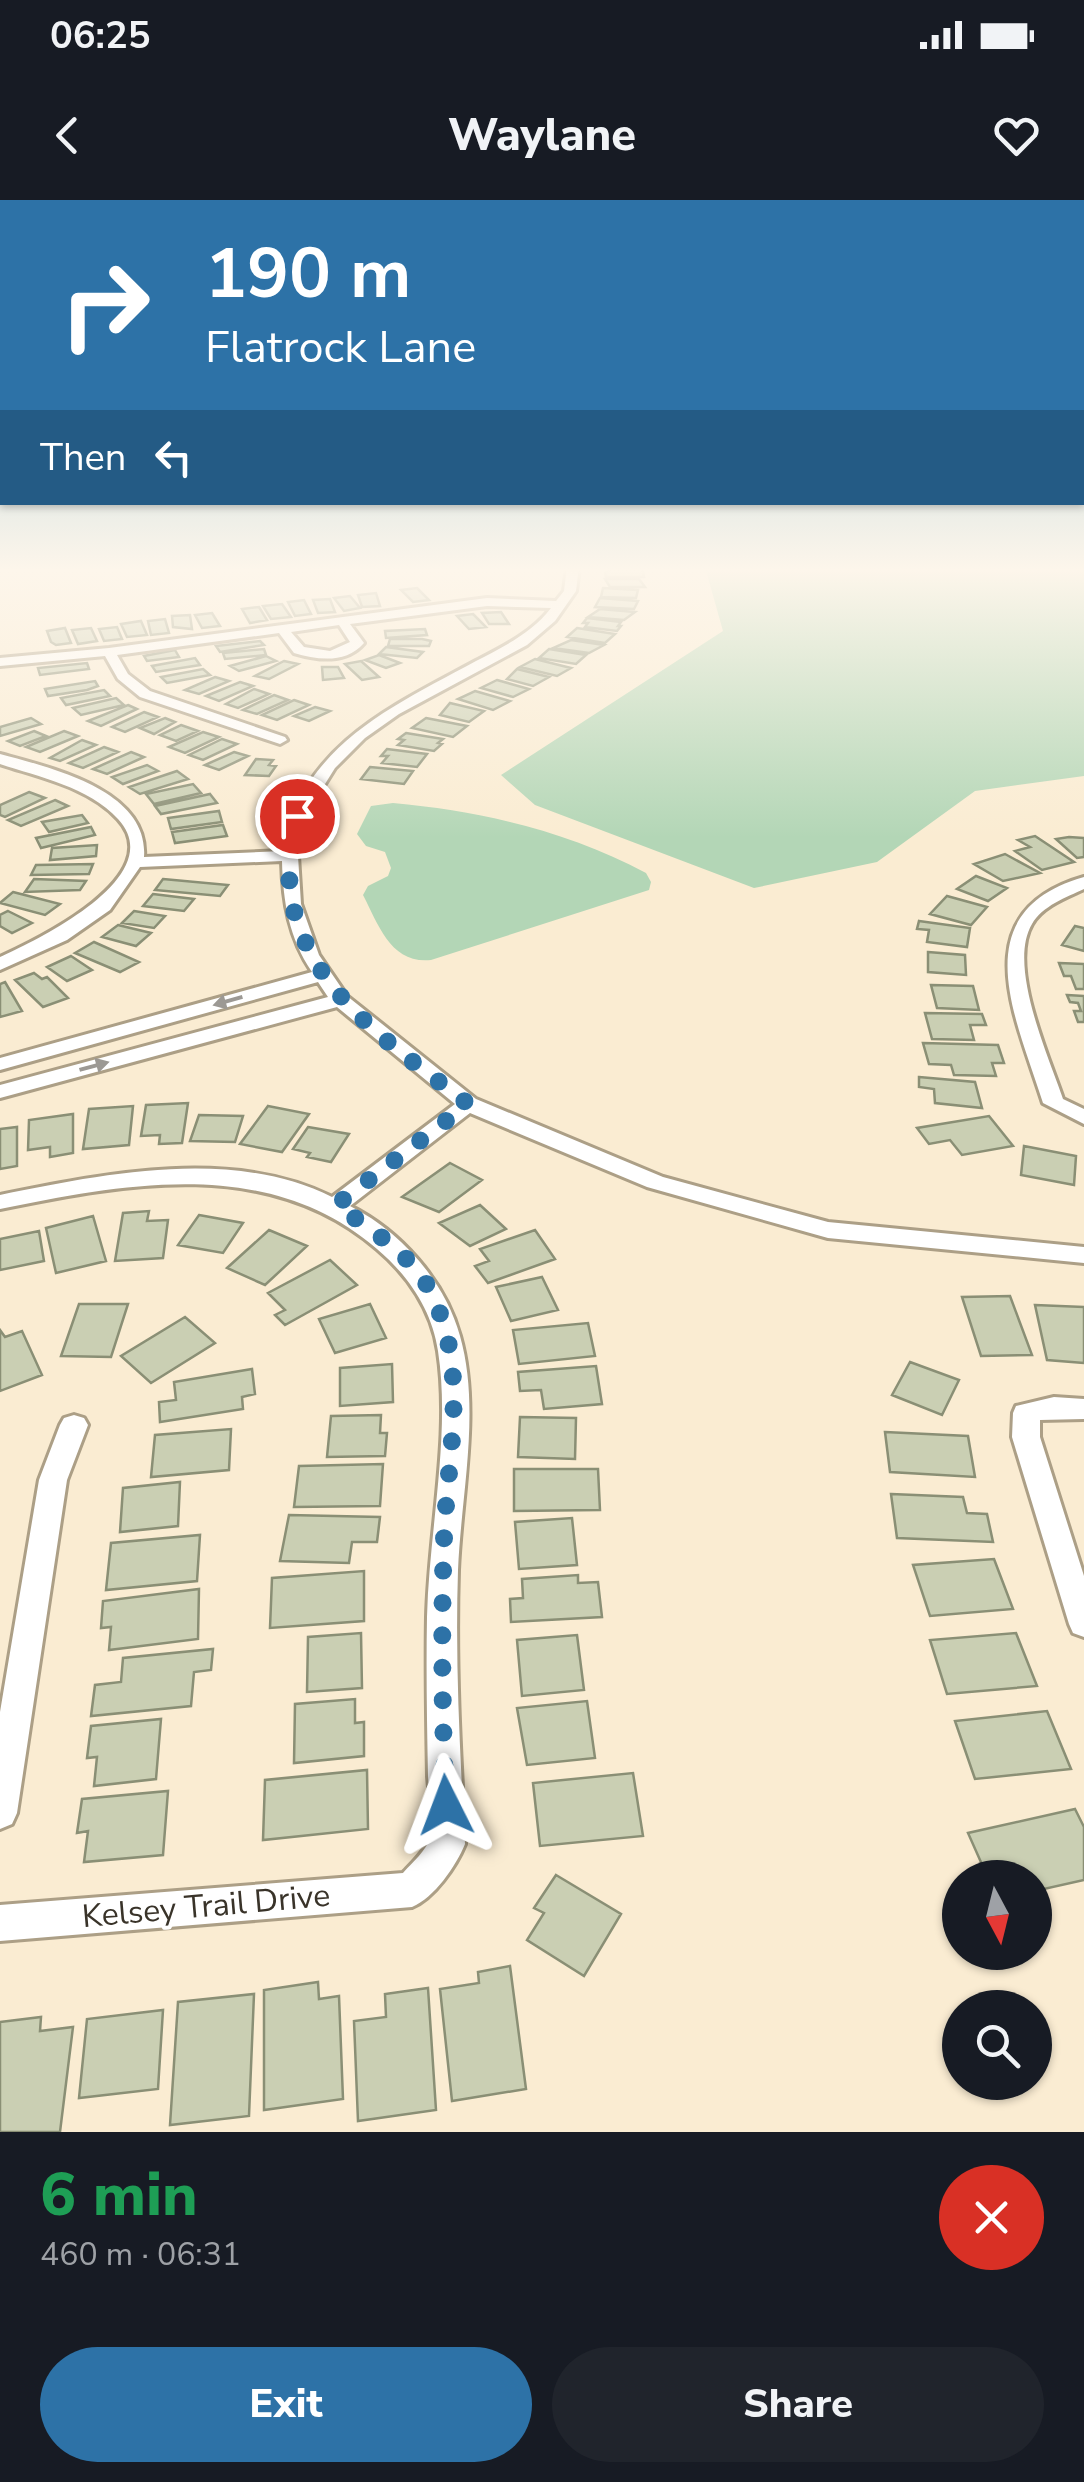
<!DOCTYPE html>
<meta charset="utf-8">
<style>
body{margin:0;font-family:"Nunito Sans",sans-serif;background:#20242c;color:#f1f3f6;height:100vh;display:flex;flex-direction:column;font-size:38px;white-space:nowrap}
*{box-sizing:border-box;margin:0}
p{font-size:32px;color:#9ea1a6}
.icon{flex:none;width:55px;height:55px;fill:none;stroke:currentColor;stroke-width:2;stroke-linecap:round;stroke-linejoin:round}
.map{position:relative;height:1932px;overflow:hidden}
.drawer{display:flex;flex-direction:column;background:#171b24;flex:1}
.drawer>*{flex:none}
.banner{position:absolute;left:0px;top:0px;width:1085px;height:305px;box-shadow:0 2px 8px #0004;background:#2d72a7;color:#fff;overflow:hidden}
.needle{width:65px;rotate:173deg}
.tools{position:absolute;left:942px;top:1660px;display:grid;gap:20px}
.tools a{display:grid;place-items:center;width:110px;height:110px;border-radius:50%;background:#171b24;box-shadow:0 2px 8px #0004;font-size:50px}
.pin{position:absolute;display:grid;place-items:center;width:85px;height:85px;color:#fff;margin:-42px;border:5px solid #fff;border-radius:50%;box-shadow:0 2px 10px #0007}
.me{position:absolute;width:110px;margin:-55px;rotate:357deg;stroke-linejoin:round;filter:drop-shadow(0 0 8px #0008)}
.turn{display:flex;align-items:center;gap:35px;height:210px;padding:0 40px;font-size:45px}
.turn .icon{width:130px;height:130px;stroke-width:2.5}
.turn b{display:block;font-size:70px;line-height:85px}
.then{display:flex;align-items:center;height:95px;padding:0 40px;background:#0003;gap:20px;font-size:38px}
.round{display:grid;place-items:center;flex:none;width:105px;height:105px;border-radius:52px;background:#20242c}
.summary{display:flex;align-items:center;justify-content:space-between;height:170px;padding:0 40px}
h1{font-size:60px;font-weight:800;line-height:75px;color:#1e9e55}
.action{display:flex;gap:20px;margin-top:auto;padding:20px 40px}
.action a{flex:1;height:115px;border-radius:60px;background:#2d72a7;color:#fff;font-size:40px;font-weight:800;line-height:115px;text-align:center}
.action a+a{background:#20242c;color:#f1f3f6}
.status{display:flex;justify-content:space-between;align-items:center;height:70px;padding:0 50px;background:#171b24;direction:ltr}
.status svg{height:28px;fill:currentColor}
header{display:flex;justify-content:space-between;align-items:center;height:130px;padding:0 40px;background:#171b24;font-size:45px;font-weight:800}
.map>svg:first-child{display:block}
.water{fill:#b3d6b6}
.building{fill:#cacfb3;stroke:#8a8f75;stroke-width:2.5}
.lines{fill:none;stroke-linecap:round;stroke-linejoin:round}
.minor-casing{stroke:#ac9f86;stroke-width:6}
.minor{fill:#fff;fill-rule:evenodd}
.oneway{fill:#9c9994}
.route{stroke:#2d72a7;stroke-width:18;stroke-dasharray:0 32.4}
.labels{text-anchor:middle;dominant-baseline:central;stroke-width:8;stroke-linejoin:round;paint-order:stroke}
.near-street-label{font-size:32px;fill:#393329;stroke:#fff}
</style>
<div class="status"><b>06:25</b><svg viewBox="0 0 49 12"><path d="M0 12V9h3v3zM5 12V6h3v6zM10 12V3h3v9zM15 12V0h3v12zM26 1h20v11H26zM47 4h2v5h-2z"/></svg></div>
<header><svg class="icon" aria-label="back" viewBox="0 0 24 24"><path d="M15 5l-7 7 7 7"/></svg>Waylane<svg class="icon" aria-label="heart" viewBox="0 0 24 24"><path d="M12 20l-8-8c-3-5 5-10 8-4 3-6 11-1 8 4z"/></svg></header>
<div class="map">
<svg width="1084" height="1932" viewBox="0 0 1084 1932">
<rect width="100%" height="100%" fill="#faecd2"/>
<!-- water -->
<path class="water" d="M705,367H1084V576L975,591L877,662L754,688L535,605L501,575L723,431Z
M393,603C481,611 568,631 646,673L651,682L649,690L431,760C391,764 379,726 363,695L368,686L388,676L391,668L385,652L366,646L357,634L371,606Z"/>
<!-- building -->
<path class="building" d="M612,369H642L644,377H606L605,373Z
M605,379H639L645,387H610Z
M417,388L429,400L413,402L401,390Z
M603,388L638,390L636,398L601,397Z
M376,393L380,406L362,407L358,395Z
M350,396L360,408L344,411L334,398Z
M600,398L638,401L634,409L595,407Z
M330,399L335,412L318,413L313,400Z
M304,400L311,414L295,416L288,402Z
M282,404L291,417L271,419L263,406Z
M259,407L267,420L250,423L242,409Z
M600,409L635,412L624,420L588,417Z
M501,412L509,424H489L482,413Z
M212,413L220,426L202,428L195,415Z
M473,414L486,427L469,429L457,416Z
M190,415L192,429L173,427L172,416Z
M587,418L621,422L618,426H621L617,431L585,427L588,423H583Z
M165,419L169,433L151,435L148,421Z
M141,421L147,435L127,437L121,424Z
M117,427L122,439L104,441L99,429Z
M65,428L71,443L56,445L51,442L47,431Z
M91,428L97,441L78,444L72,430Z
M577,428L615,434L605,443L567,437Z
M425,429L427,435L386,438L385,431Z
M390,439H422L431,441L429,446H388Z
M571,440L604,445L589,453L553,448Z
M260,441L264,445L220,452L216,446Z
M386,447L423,452L417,458L379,454Z
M264,449L266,455L225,459L223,453Z
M549,449L586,455L576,464L539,458Z
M175,450L179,457L147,461L144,456Z
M379,455L400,463L386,468L365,460Z
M266,456L276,461L239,471L230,466Z
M195,458L200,465L156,472L152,466Z
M535,459L571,468L557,476L520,467Z
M284,461L298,464L269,479L255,476Z
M361,461L379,477L362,480L345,464Z
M87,463L89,469L40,475L38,468Z
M322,467H338L344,478L323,480Z
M203,469L210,475L167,483L161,477Z
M517,469L549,477L533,486L507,479Z
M215,477L229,481L199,494L185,490Z
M497,480L529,489L513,497L481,488Z
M95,481L98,486L87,490L48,496L45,489Z
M240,482L253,486L219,501L206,496Z
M254,489L269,494L238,508L226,504Z
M104,490L110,496L66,505L61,498Z
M475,491L510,501L493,510L458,499Z
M274,495L288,500L257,514L243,510Z
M116,498L124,505L81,515L73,508Z
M294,500L309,505L277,520L262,515Z
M450,503L484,511L469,522L440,515Z
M128,505L137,509L101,526L88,521Z
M315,507L330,511L309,521L294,516Z
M144,512L158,517L125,532L112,527Z
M31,518L41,524L0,536V527Z
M165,518L175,522L154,534L140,528Z
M426,518L467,526L453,537L412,528Z
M181,525L198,531L176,541L160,535Z
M34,531L46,536L20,546L8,541Z
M64,531L78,536L40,552L26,547Z
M203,532L219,537L185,553L169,547Z
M406,533L443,539L438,543L442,544L434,551L398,545L404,540L398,539Z
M222,539L237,544L203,560L189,555Z
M82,540L96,545L60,561L50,558Z
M104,547L118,552L83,568L69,563Z
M387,549L427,554L417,567L382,563L388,556H381Z
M131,552L144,557L107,574L93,569Z
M234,552L248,556L219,570L205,565Z
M256,559L273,560L269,565L276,566L269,576L245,575Z
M147,565L158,571L123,584L112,577Z
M370,567L413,571L404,584L361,579Z
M177,571L188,579L140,594L129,587Z
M193,584L201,593L154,604L146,594Z
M29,592L45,598L5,617L0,615V605Z
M210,594L217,603L161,614L155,606Z
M55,600L68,606L21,626L8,620Z
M219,611L222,622L171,629L168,618Z
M82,615L88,623L49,632L42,622Z
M223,625L227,636L175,643L172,632Z
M91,627L95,635L41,648L36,638Z
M1035,636L1074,662L1042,670L1015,651L1030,647L1018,640Z
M1069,637L1084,638V657L1077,658L1056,639Z
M97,645L96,656L50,660L52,648Z
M1005,654L1040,673L1003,681L974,664Z
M93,664L89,674L31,675L36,665Z
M976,676L1007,688L988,701L957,689Z
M34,679L86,681L80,690L25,692Z
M163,679L228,685L220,696L155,690Z
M13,692L60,704L45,715L0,703Z
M153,694L194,699L184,711L143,706Z
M947,696L987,707L971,725L930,714Z
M8,711L32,723L12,733L0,726V715Z
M134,711L165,716L154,728L122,723Z
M919,721L970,728L967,747L927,742L929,730L917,729Z
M118,725L151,733L136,746L102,737Z
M1075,726L1084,728V751L1062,745Z
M94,742L139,762L120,772L75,753Z
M928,752L965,755L966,775L928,772Z
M71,756L92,770L67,781L47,767Z
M1059,763L1084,764V789H1076L1071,776H1064Z
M34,773L42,779L47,777L68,798L43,807L15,780Z
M5,782L22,811L0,817V784Z
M931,785L973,786L979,810L937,808Z
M1067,795L1084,796V822H1078L1074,811H1081L1078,803L1070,802Z
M925,813L982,814L986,825H970L974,840L932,839Z
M923,843L998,845L1004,863H992L996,876L954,875L951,865L929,864Z
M919,877L975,882L982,908L935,903L934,889L919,887Z
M188,903L182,943L159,944L160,935L141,936L146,905Z
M133,906L129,945L83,949L89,909Z
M268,906L309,914L282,952L240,944Z
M73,914V953L50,957V947L28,950L29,920Z
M199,915L243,916L235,942L190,941Z
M989,916L1013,946L962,955L950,940L929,944L917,928Z
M17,927V966L0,969V929Z
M308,927L349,934L331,962L307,957L310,953L293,949Z
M1024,946L1076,956L1074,985L1021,975Z
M450,963L482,980L439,1012L402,997Z
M480,1005L506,1029L470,1046L439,1023Z
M149,1011L147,1021L168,1020L163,1058L115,1061L123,1013Z
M199,1015L243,1023L223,1053L178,1045Z
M93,1016L106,1061L56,1073L46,1028Z
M269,1030L307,1046L265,1085L227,1068Z
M535,1030L555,1059L488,1083L475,1066L489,1061L480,1049Z
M39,1031L44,1061L0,1070V1039Z
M330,1060L357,1085L285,1125L275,1115L285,1110L268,1093Z
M542,1077L558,1110L511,1121L496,1087Z
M1010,1096L1032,1155L981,1156L962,1097Z
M79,1104H128L111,1157L61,1156Z
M370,1104L386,1138L335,1153L319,1119Z
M1035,1105L1084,1107V1163L1047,1160Z
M185,1117L215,1143L151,1183L121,1156Z
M588,1123L595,1156L519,1164L513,1130Z
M0,1130L5,1137L22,1131L42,1175L0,1191Z
M910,1162L959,1180L942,1215L892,1195Z
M392,1164L393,1202L340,1206V1168Z
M596,1166L602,1204L544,1209L541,1190L520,1191L518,1172Z
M252,1169L255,1194L242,1197L243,1209L160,1222L159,1202L176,1200L174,1182Z
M381,1215L380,1233H387L385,1256L327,1257L331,1216Z
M520,1217L576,1218L575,1259L518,1257Z
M231,1229L229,1270L151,1277L155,1235Z
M885,1232L968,1236L975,1277L890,1272Z
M383,1264L380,1306L294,1307L299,1266Z
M514,1269H598L600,1310L514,1311Z
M180,1282L178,1326L120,1332L123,1288Z
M891,1294L963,1297L967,1313L987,1314L993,1342L897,1338Z
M289,1315L380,1317L377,1342H352L349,1363L280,1361Z
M572,1318L577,1365L519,1369L515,1322Z
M200,1335L197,1381L106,1390L111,1343Z
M994,1359L1013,1409L930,1416L913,1365Z
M364,1371V1421L270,1428L272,1378Z
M578,1375V1383L598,1382L602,1417L511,1422L510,1399L523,1398L522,1379Z
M199,1389L198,1439L109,1450L111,1427L101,1428L103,1401Z
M361,1433L362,1488L307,1492L308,1437Z
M1016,1433L1037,1486L947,1494L930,1440Z
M577,1435L584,1490L522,1496L517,1440Z
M213,1449L211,1470L194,1472L191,1506L91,1516L95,1485L121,1482L123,1458Z
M355,1499V1523L364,1522V1556L294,1563L295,1504Z
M587,1501L595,1558L527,1565L517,1508Z
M1047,1511L1071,1569L975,1579L955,1521Z
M161,1519L156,1579L94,1586L97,1557L87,1558L91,1526Z
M367,1570L368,1629L263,1640L265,1580Z
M633,1573L643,1636L540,1646L533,1583Z
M168,1591L163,1655L84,1662L88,1631L77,1633L82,1599Z
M1075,1609L1084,1627V1680L1035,1691V1678H988L968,1633Z
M556,1675L621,1714L584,1776L527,1740L544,1713L534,1708Z
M510,1766L526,1889L452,1901L440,1789L479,1783L478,1772Z
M318,1782L319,1799L339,1796L343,1899L264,1910V1790Z
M428,1788L436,1910L358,1921L354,1821L386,1817L385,1794Z
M254,1794L249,1916L170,1925L178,1802Z
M163,1810L158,1889L79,1898L87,1819Z
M41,1817L40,1831L73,1827L60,1932H0V1822Z"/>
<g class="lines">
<defs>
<path id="minor" d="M567,367H579L576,391L555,421L527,445L399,514L365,538L335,568L305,616L298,656L301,704L319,755L347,796L476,899L663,977L828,1022L1084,1047V1063L828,1038L647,987L470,913L350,1006C400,1031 445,1081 460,1136C481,1210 461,1295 458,1370C455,1462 460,1553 465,1644C456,1666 434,1698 412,1707L0,1741V1705L403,1673C411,1664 428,1649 430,1637C435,1620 429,1594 428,1576C427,1523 426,1470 427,1417C429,1330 451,1236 438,1151C432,1110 408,1075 377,1049C269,956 128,983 0,1009V995C104,974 232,947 332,997L455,904L337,807L0,898V885L328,797L318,782L0,870V858L312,772C289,738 283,702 282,661L140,667L110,710L67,740L0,770V757C37,740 171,676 118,619C89,587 39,577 0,564V554C51,568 149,590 144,657L282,651C302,546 391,507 476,461C503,447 532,433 551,408L487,406L350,424L364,443C346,464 318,460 294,453L279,433L117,455L128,474L150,491L285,537L287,540L280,544L140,497L118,479L105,456L0,466V458L109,448L487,398L556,401L564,391ZM339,425L350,442L330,451L304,447L291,432Z
M1084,677V689C1067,697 1042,706 1032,724C1007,766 1049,857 1063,899L1084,909V924L1043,903C1016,817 962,712 1084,677Z
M1054,1197L1084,1199V1219L1040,1220V1237L1084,1376V1437L1073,1433L1069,1424L1012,1237L1013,1213L1016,1206Z
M74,1215L84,1218L88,1225L67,1280L17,1613L12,1624L0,1629V1512L39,1280L60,1225L64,1218Z"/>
</defs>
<!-- minor casing -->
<use href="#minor" class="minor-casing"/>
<!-- minor -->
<use href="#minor" class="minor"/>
</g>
<!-- one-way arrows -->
<defs><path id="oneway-solid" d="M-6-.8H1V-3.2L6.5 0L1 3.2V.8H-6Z" transform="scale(2.5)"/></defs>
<g class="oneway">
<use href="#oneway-solid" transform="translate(228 801) rotate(164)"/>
<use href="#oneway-solid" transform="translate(94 866) rotate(-15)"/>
</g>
<!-- sky -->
<linearGradient id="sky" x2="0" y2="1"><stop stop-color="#93c2d4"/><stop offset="0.58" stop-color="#fdf6eb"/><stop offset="1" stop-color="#fdf6eb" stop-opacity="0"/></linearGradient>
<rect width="1084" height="638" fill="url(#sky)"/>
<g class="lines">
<!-- route -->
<path class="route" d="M297,616C292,645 285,679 293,707C316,799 398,849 468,904L336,1005C367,1027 407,1051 427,1085C472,1166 447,1252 444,1339C441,1428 442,1516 446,1605"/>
</g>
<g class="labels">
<!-- near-street labels -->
<g class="near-street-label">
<text transform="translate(206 1706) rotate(-5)">Kelsey Trail Drive</text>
</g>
</g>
</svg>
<div class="tools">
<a><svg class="needle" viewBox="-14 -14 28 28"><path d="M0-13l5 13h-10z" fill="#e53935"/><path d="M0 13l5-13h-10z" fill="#9ea1a6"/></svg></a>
<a><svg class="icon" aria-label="search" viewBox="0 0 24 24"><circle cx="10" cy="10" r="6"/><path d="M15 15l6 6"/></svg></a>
</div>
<div class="pin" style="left:297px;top:616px;background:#d93025"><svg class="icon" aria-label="arrive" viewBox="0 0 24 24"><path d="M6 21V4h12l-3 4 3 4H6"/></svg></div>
<svg class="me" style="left:446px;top:1605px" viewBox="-20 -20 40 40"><path d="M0-17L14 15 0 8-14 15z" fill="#2d72a7" stroke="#fff" stroke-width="4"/></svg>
<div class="banner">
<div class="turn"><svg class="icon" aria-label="right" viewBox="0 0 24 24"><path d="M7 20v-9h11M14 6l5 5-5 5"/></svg><div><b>190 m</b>Flatrock Lane</div></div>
<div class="then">Then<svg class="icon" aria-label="left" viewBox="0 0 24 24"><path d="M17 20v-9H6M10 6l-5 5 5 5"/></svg></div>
</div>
</div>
<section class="drawer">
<div class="summary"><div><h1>6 min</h1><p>460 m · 06:31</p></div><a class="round" style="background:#d93025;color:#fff"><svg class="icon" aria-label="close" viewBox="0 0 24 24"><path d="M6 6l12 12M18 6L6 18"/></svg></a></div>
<div class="action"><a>Exit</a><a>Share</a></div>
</section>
